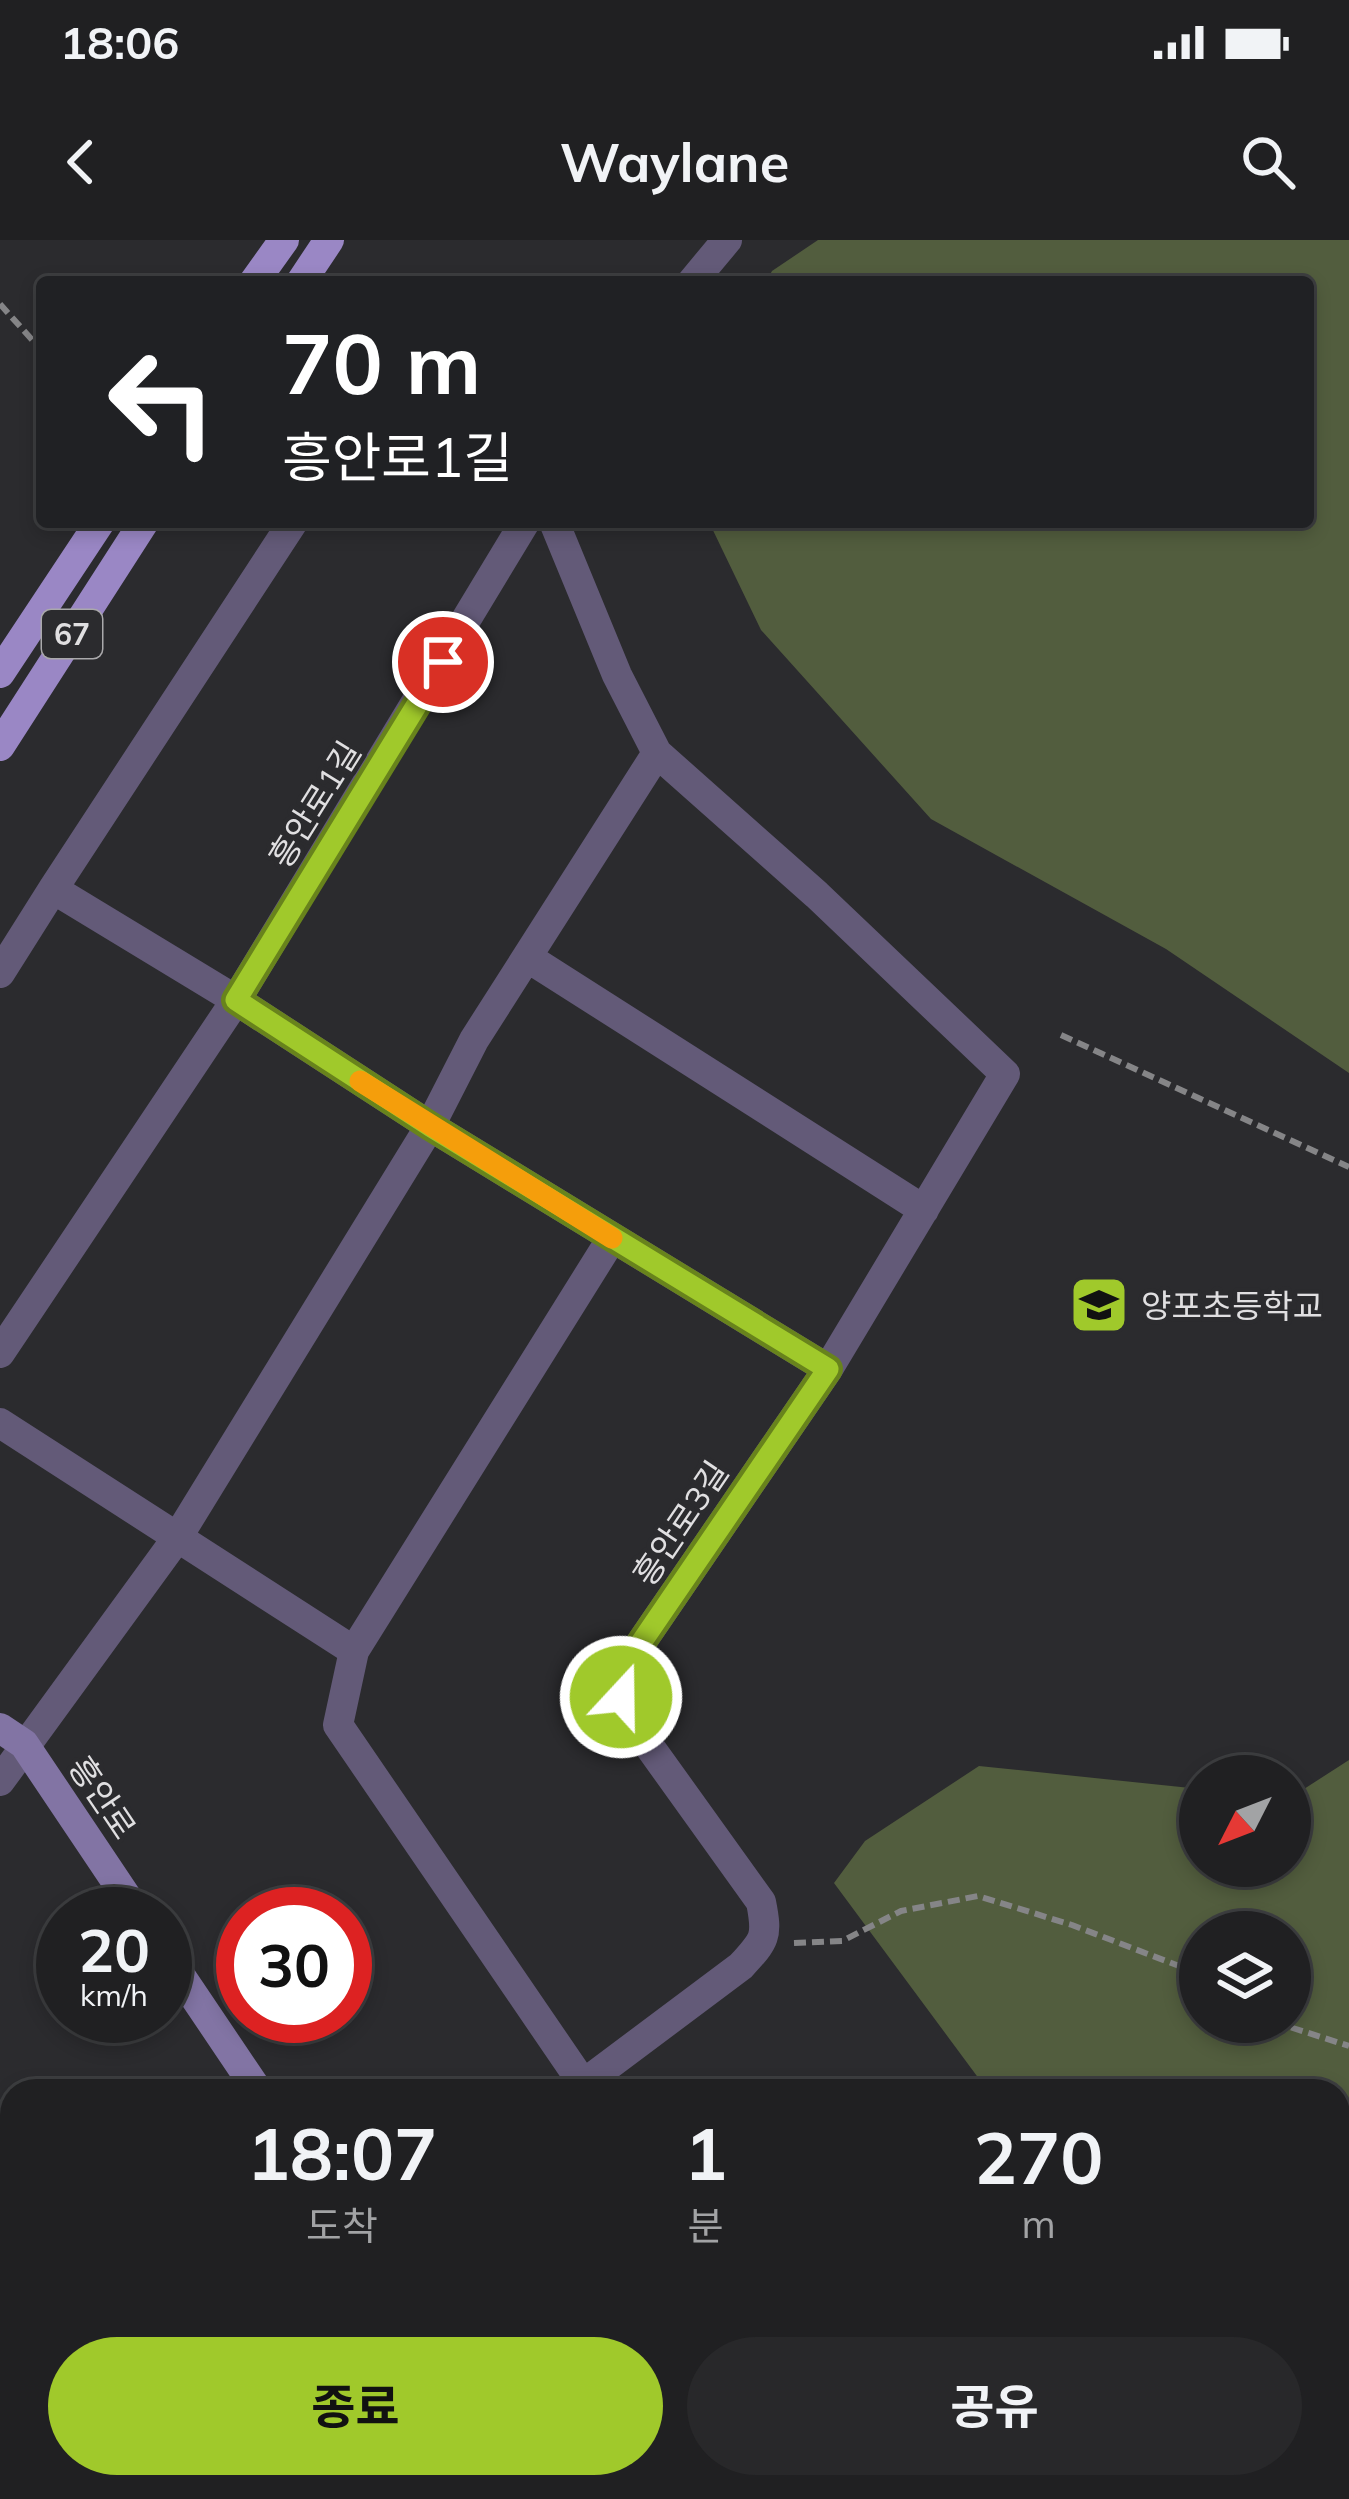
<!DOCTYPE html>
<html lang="ko">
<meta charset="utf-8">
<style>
body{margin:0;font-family:Mulish,"Noto Sans KR",sans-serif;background:#28282a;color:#f1f3f6;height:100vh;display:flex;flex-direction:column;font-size:45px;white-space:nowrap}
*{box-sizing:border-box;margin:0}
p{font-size:39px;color:#a2a3a5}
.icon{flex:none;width:66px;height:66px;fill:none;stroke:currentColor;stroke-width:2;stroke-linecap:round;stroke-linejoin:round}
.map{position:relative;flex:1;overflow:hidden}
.drawer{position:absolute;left:0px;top:1839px;width:1350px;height:420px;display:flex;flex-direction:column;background:#202022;border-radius:36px 36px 0 0;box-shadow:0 6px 18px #0003,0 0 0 3px #3d3e40}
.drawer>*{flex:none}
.guide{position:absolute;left:36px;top:36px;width:1278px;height:252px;border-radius:12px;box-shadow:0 6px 18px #0003,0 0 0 3px #3d3e40;background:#202124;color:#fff;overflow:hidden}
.needle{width:78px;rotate:228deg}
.buttons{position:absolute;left:1179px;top:1515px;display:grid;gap:24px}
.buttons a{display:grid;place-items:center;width:132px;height:132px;border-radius:50%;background:#202022;box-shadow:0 6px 18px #0003,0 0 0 3px #3d3e40;font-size:60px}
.speed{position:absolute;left:36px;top:1647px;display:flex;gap:24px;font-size:60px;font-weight:700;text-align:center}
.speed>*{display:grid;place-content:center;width:156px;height:156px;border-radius:50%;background:#202022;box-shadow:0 6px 18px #0003,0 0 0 3px #3d3e40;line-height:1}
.speed small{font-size:30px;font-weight:400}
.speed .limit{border:18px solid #d22;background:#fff;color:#111}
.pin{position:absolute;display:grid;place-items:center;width:102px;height:102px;color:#fff;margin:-51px;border:6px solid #fff;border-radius:50%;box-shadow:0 3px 12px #0007}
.me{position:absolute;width:132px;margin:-66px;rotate:21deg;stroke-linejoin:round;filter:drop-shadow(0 0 9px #0008)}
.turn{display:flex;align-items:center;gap:42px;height:252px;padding:0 48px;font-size:54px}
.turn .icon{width:156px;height:156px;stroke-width:2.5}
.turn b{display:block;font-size:84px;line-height:102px}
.eta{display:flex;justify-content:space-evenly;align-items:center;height:204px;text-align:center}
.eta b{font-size:72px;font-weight:700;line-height:84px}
.button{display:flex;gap:24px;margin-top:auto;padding:24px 48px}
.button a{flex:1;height:138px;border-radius:72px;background:#a0c92b;color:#111;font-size:48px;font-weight:700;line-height:138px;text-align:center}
.button a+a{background:#28282a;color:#f1f3f6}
.status{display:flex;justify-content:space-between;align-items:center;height:84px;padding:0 60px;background:#202022;direction:ltr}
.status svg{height:33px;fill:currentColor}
header{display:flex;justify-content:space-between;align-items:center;height:156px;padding:0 48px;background:#202022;font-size:54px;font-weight:700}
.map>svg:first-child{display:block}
.forest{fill:#525d3e;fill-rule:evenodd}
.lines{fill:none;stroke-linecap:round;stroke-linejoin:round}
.path{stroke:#858587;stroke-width:6;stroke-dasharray:12 6;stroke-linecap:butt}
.street{stroke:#635a78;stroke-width:30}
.secondary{stroke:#8274a4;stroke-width:30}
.primary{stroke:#9a87c5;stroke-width:30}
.route-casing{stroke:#68831c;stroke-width:30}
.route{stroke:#a0c92b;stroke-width:21}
.slow{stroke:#f59e0b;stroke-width:21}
.labels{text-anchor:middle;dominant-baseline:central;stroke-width:9;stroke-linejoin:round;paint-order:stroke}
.shield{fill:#2b2b2e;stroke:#aaa9ab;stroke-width:3}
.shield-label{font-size:30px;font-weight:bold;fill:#e0dfe1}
.street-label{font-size:33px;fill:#e0dfe1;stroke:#2b2b2e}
.poi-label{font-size:33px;fill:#e0dfe1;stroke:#2b2b2e;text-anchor:start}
</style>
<div class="status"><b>18:06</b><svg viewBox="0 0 49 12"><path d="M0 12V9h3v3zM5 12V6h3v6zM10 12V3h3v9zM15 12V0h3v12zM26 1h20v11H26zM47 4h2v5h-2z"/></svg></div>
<header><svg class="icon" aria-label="back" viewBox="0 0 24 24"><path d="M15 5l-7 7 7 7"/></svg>Waylane<svg class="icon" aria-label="search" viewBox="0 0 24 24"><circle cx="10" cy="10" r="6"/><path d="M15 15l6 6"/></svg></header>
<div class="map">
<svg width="1349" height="2259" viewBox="0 0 1349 2259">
<rect width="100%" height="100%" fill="#2b2b2e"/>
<!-- forest -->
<path class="forest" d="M818,0H1349V833L1166,709L931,579L761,390L709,282H1308V42H766L772,31Z
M1349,1520V2259H1291L1283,2247H1338V1851H988L834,1643L865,1601L979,1526L1200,1549V1626H1290V1558ZM1200,1692H1290V1782H1200Z"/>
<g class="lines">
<!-- path -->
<path class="path" d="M0,64L42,111
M1061,795L1349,927
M794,1703L842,1701L901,1671L978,1656L1072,1685L1200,1734
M1274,1782L1349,1806"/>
<!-- street -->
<path class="street" d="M692,42L727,0
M554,282L617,435L657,513L817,655L1005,834L828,1129L632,1416C622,1440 619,1453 629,1478L761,1662C768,1697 765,1700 741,1726L574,1851
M53,649L293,282
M530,719L924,970
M0,733L53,649L236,760L430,886L828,1129
M0,1113L236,760L525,282
M0,1183L354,1411
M0,1541L177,1298L430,886L474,800L657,513
M584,1845L338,1485L354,1411L612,998
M0,1879L12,1896
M0,2220L12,2219
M251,2247L259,2259
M878,2247L887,2259"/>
<!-- secondary -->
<path class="secondary" d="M0,1488L24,1504L138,1674
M165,1713L258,1851
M525,2247L533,2259"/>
<!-- primary -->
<path class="primary" d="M254,42L284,0
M301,42L329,0
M0,433L100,282
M0,506L144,282"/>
</g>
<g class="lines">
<defs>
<path id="route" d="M443,422L236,760L430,886L828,1129L632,1416L622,1438L621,1457"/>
</defs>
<!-- route casing -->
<use href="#route" class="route-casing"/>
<!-- route -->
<use href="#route" class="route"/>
<!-- slow -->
<path class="slow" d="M360,841L612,998"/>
</g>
<!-- icons -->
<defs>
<symbol id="school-square" viewBox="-11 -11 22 22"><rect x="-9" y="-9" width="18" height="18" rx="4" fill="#a0c92b" stroke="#2b2b2e"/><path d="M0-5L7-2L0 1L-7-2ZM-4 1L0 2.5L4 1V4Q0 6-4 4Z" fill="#111"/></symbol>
</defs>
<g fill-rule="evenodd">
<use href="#school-square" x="1066" y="1032" width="66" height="66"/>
</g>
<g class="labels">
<!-- shield labels -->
<rect class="shield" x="42" y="370" width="60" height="48" rx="9"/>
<g class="shield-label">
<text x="72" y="394">67</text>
</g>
<!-- street labels -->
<g class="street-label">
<text transform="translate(314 564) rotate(-58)">흥안로1길</text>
<text transform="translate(680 1283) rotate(-56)">흥안로3길</text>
<text transform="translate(103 1557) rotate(56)">흥안로</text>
</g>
<!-- poi labels -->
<g class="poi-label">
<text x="1141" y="1065">양포초등학교</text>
</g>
</g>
</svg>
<div class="buttons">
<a><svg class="needle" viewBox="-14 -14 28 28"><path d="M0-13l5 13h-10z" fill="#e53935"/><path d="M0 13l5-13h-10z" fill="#a2a3a5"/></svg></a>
<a><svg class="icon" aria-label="layers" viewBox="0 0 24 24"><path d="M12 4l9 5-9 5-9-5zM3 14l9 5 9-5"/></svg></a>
</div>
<div class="speed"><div>20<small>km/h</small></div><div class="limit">30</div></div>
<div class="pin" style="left:443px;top:422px;background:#d93025"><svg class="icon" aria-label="arrive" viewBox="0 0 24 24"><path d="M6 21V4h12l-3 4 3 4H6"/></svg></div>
<svg class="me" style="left:621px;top:1457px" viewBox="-20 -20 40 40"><circle r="17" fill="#a0c92b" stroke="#fff" stroke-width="3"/><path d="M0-11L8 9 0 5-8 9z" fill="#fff"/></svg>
<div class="guide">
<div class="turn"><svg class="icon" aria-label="left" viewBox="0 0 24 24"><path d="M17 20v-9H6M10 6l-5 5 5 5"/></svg><div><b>70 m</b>흥안로1길</div></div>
</div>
<section class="drawer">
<div class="eta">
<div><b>18:07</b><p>도착</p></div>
<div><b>1</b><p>분</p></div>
<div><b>270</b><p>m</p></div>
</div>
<div class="button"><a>종료</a><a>공유</a></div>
</section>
</div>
